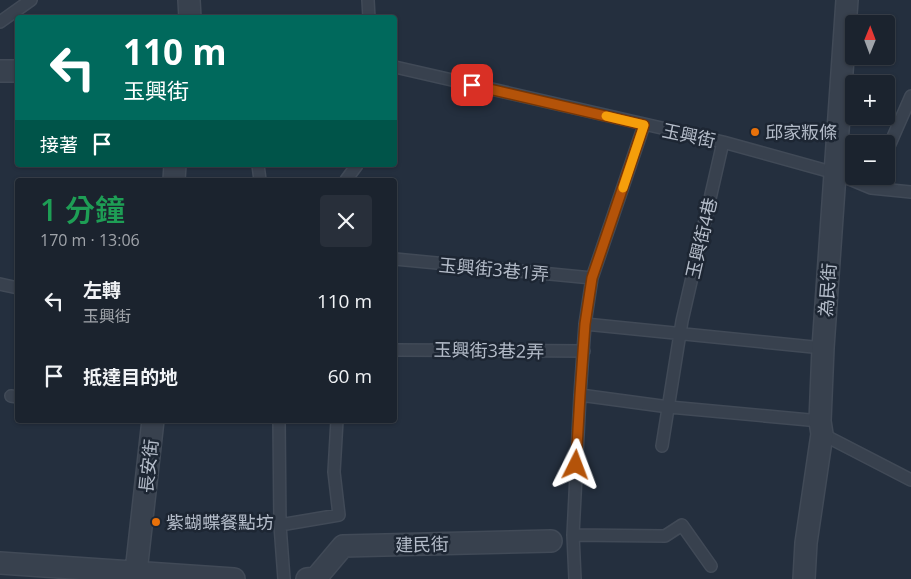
<!DOCTYPE html>
<html lang="zh-TW">
<meta charset="utf-8">
<style>
body{margin:0;font-family:"Open Sans","Noto Sans TC",sans-serif;background:#282f3a;color:#f1f3f6;height:100vh;display:flex;flex-direction:column;font-size:19px;white-space:nowrap}
*{box-sizing:border-box;margin:0}
p{font-size:16px;color:#a0a4aa}
.icon{flex:none;width:28px;height:28px;fill:none;stroke:currentColor;stroke-width:2;stroke-linecap:round;stroke-linejoin:round}
.map{position:relative;flex:1;overflow:hidden}
.details{position:absolute;left:15px;top:178px;width:382px;height:245px;display:flex;flex-direction:column;background:#1b232e;border-radius:5px;box-shadow:0 1px 4px #0004,0 0 0 1px #39404a}
.details>*{flex:none}
.top-card{position:absolute;left:15px;top:15px;width:382px;height:152px;border-radius:5px;box-shadow:0 1px 4px #0004,0 0 0 1px #39404a;background:#00695c;color:#fff;overflow:hidden}
.needle{width:32px;rotate:1deg}
.tools{position:absolute;left:845px;top:15px;display:grid;gap:10px}
.tools a{display:grid;place-items:center;width:50px;height:50px;border-radius:5px;background:#1b232e;box-shadow:0 1px 4px #0004,0 0 0 1px #39404a;font-size:25px}
.pin{position:absolute;display:grid;place-items:center;width:42px;height:42px;color:#fff;margin:-21px;border-radius:10px;box-shadow:0 2px 8px #0006}
.me{position:absolute;width:55px;margin:-28px;rotate:3deg;stroke-linejoin:round;filter:drop-shadow(0 0 4px #0008)}
.turn{display:flex;align-items:center;gap:18px;height:105px;padding:0 25px;font-size:22px}
.turn .icon{width:65px;height:65px;stroke-width:2.5}
.turn b{display:block;font-size:35px;line-height:42px}
.then{display:flex;align-items:center;height:48px;padding:0 25px;background:#0003;gap:10px;font-size:19px}
.round{display:grid;place-items:center;flex:none;width:52px;height:52px;border-radius:5px;background:#282f3a}
.headline{display:flex;align-items:center;justify-content:space-between;height:85px;padding:0 25px}
h1{font-size:30px;font-weight:600;line-height:38px;color:#1e9e55}
ul{padding:0;list-style:none}
li{display:flex;align-items:center;gap:15px;height:75px;padding:0 25px}
li div{flex:1}
li b{display:block;font-size:19px}
li em{font-style:normal}
.map>svg:first-child{display:block}
.lines{fill:none;stroke-linecap:round;stroke-linejoin:round}
.service-casing{stroke:#414a57;stroke-width:14}
.minor-casing{stroke:#414a57;stroke-width:24}
.service{stroke:#38414e;stroke-width:11}
.minor{stroke:#38414e;stroke-width:21}
.route-casing{stroke:#753606;stroke-width:12}
.route{stroke:#b45309;stroke-width:9}
.slow{stroke:#f59e0b;stroke-width:9}
.food-dot{fill:#e8710a;stroke:#1d2633;stroke-width:2}
.labels{text-anchor:middle;dominant-baseline:central;stroke-width:5;stroke-linejoin:round;paint-order:stroke}
.poi-label{font-size:18px;fill:#b4bcc9;stroke:#1d2633;text-anchor:start}
.street-label{font-size:18px;fill:#b4bcc9;stroke:#1d2633}
</style>
<div class="map">
<svg width="911" height="579" viewBox="0 0 911 579">
<rect width="100%" height="100%" fill="#242f3e"/>
<g class="lines">
<defs>
<path id="service" d="M368,0L369,18
M0,22L31,0
M395,67L723,142L835,173L871,188L911,192
M886,153L911,96
M258,165L260,180
M346,180L357,165
M395,259L592,278
M0,284L18,288
M585,324L823,348
M395,350L584,351
M580,395L669,407L820,421
M11,396L18,397
M279,420L280,525L284,579
M822,434L911,480
M662,446L682,321L723,142
M280,525L339,515L334,472L337,420
M573,535L665,536L682,525L711,566
M575,579L573,535L580,395L585,324L592,278L644,125"/>
<path id="minor" d="M189,0L190,18
M0,71H18
M174,180L175,165
M0,563L234,579
M136,572L153,420
M307,579L316,578L343,546L551,541
M804,579L806,543L822,434L820,421L823,348L847,0"/>
</defs>
<!-- service casing -->
<use href="#service" class="service-casing"/>
<!-- minor casing -->
<use href="#minor" class="minor-casing"/>
<!-- service -->
<use href="#service" class="service"/>
<!-- minor -->
<use href="#minor" class="minor"/>
</g>
<g class="lines">
<defs>
<path id="route" d="M472,85L644,125L592,278L585,324L580,395L576,465"/>
</defs>
<!-- route casing -->
<use href="#route" class="route-casing"/>
<!-- route -->
<use href="#route" class="route"/>
<!-- slow -->
<path class="slow" d="M606,116L644,125L623,188"/>
</g>
<!-- markers -->
<g class="food-dot">
<circle cx="755" cy="132" r="5"/>
<circle cx="156" cy="522" r="5"/>
</g>
<g class="labels">
<!-- poi labels -->
<g class="poi-label">
<text x="765" y="132">邱家粄條</text>
<text x="166" y="522">紫蝴蝶餐點坊</text>
</g>
<!-- street labels -->
<g class="street-label">
<text transform="translate(689 135) rotate(12)">玉興街</text>
<text transform="translate(701 238) rotate(-77)">玉興街4巷</text>
<text transform="translate(494 269) rotate(5)">玉興街3巷1弄</text>
<text transform="translate(827 290) rotate(-86)">為民街</text>
<text transform="translate(489 350) rotate(1)">玉興街3巷2弄</text>
<text transform="translate(148 466) rotate(-84)">長安街</text>
<text transform="translate(422 544) rotate(-1)">建民街</text>
</g>
</g>
</svg>
<div class="tools">
<a><svg class="needle" viewBox="-14 -14 28 28"><path d="M0-13l5 13h-10z" fill="#e53935"/><path d="M0 13l5-13h-10z" fill="#a0a4aa"/></svg></a>
<a>+</a>
<a>−</a>
</div>
<div class="pin" style="left:472px;top:85px;background:#d93025"><svg class="icon" aria-label="arrive" viewBox="0 0 24 24"><path d="M6 21V4h12l-3 4 3 4H6"/></svg></div>
<svg class="me" style="left:576px;top:465px" viewBox="-20 -20 40 40"><path d="M0-17L14 15 0 8-14 15z" fill="#b45309" stroke="#fff" stroke-width="4"/></svg>
<div class="top-card">
<div class="turn"><svg class="icon" aria-label="left" viewBox="0 0 24 24"><path d="M17 20v-9H6M10 6l-5 5 5 5"/></svg><div><b>110 m</b>玉興街</div></div>
<div class="then">接著<svg class="icon" aria-label="arrive" viewBox="0 0 24 24"><path d="M6 21V4h12l-3 4 3 4H6"/></svg></div>
</div>
<section class="details">
<div class="headline"><div><h1>1 分鐘</h1><p>170 m · 13:06</p></div><a class="round"><svg class="icon" aria-label="close" viewBox="0 0 24 24"><path d="M6 6l12 12M18 6L6 18"/></svg></a></div>
<ul>
<li><svg class="icon" aria-label="left" viewBox="0 0 24 24"><path d="M17 20v-9H6M10 6l-5 5 5 5"/></svg><div><b>左轉</b><p>玉興街</p></div><em>110 m</em></li>
<li><svg class="icon" aria-label="arrive" viewBox="0 0 24 24"><path d="M6 21V4h12l-3 4 3 4H6"/></svg><div><b>抵達目的地</b></div><em>60 m</em></li>
</ul>
</section>
</div>
